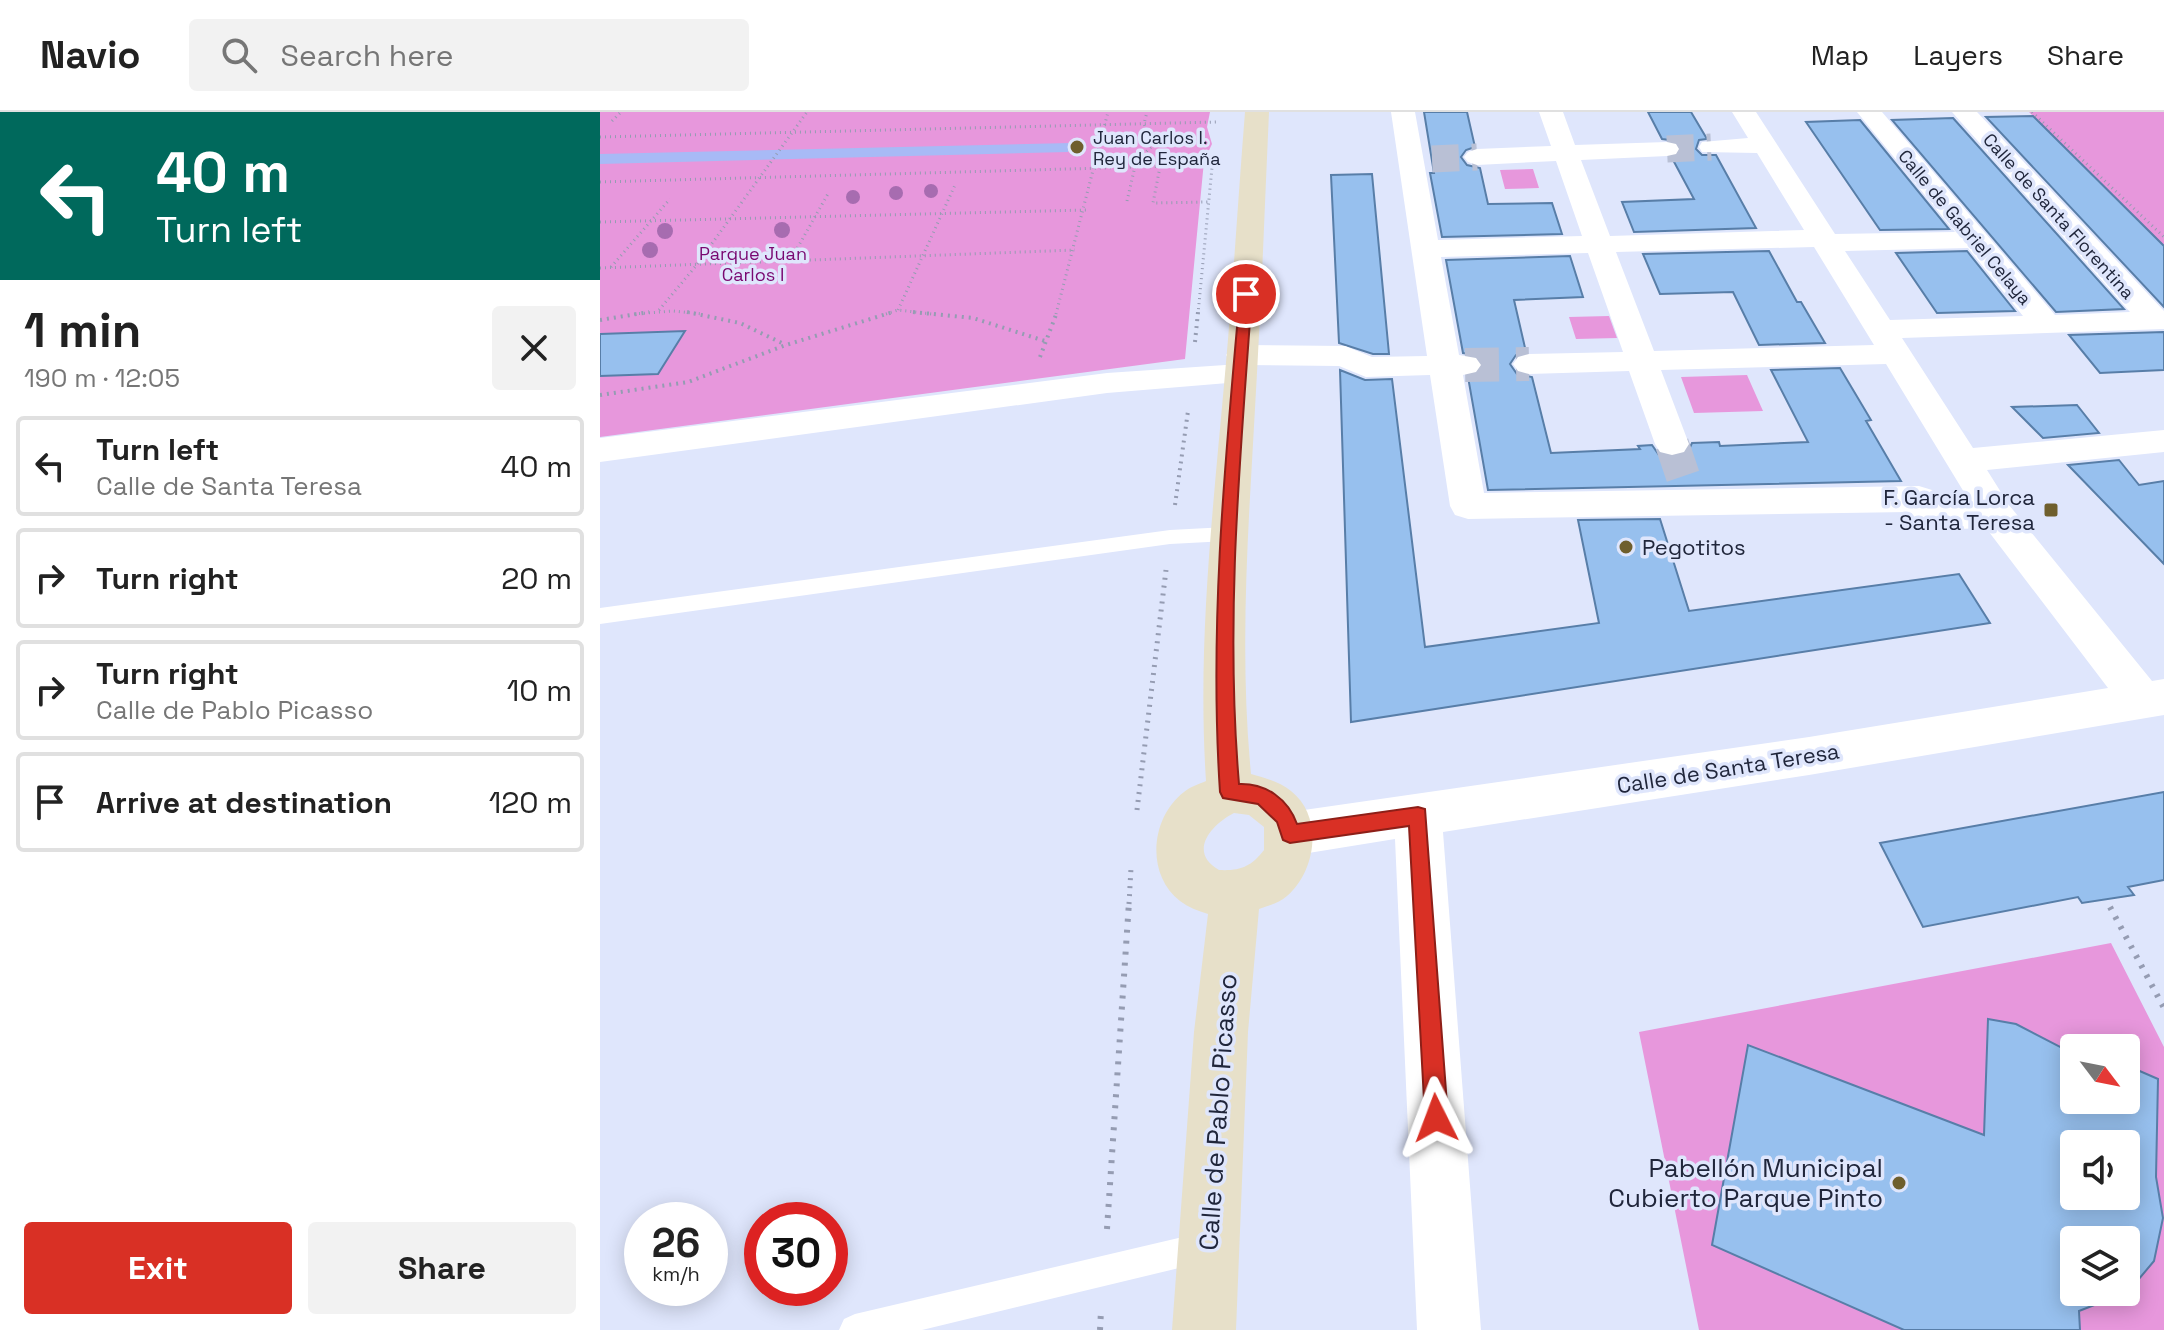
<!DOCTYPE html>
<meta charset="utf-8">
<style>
body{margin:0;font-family:"Space Grotesk",sans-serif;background:#f2f2f2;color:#222;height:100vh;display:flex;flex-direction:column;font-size:30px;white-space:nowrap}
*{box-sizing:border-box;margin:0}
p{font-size:26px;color:#767676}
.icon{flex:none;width:44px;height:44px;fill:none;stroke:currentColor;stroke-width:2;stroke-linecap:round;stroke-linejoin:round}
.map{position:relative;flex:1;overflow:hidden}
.sheet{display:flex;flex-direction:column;background:#fff;width:600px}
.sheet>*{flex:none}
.hud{background:#00695c;color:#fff;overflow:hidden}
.needle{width:52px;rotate:122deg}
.fabs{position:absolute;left:1460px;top:922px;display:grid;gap:16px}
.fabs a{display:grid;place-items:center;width:80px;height:80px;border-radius:8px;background:#fff;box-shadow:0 4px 20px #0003;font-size:40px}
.speed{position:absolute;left:24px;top:1090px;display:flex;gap:16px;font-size:40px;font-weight:700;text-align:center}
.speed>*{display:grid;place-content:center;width:104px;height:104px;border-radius:50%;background:#fff;box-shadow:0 4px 20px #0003;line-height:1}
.speed small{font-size:20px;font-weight:400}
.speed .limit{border:12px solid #d22;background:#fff;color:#111}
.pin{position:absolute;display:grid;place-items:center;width:68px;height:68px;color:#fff;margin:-34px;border:4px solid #fff;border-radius:50%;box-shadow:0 2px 8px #0007}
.me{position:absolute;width:88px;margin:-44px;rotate:357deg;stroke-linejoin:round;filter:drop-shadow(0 0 6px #0008)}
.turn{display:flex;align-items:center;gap:28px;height:168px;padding:0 24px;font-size:36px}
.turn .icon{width:104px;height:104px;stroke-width:2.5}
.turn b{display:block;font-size:56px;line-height:68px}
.round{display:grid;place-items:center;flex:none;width:84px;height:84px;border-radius:8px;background:#f2f2f2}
.head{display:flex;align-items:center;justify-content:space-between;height:136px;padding:0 24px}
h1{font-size:48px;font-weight:800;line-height:60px}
.button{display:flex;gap:16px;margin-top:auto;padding:16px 24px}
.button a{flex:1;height:92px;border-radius:8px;background:#d93025;color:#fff;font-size:32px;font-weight:800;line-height:92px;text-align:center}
.button a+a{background:#f2f2f2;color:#222}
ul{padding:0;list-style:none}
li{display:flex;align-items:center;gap:24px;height:100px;margin:0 16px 12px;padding:0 8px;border:4px solid #e0e0e0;border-radius:8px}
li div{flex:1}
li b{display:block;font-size:30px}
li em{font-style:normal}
header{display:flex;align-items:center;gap:48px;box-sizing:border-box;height:112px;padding:0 40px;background:#fff;border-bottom:2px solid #e0e0e0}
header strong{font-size:38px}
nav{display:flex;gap:44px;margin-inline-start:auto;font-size:28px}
.search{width:560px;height:72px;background:#f2f2f2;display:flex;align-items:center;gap:20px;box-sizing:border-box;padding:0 28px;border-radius:8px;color:#767676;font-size:30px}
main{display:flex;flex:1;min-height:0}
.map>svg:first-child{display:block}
.green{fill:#e797dc;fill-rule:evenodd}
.water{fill:#a8baf6}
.building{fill:#97c0ee;stroke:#587ea8;stroke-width:2;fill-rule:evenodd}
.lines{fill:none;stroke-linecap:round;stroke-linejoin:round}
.street-tunnel-far1{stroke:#b9c0d5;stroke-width:27;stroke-dasharray:27 13;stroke-linecap:butt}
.street-tunnel{stroke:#b9c0d5;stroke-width:34;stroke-dasharray:34 17;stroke-linecap:butt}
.path-far3{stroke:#959cb2;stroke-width:3;stroke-dasharray:1 4;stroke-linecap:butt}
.path-far2{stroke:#959cb2;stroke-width:4;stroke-dasharray:2 5;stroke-linecap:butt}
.path-far1{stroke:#959cb2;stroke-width:5;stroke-dasharray:2 6;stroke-linecap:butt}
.path{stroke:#959cb2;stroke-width:6;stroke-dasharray:3 8;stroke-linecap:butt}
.lane{fill:#fff;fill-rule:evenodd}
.street{fill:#fff;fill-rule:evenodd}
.secondary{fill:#e7e0c9;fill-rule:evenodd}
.tree{fill:#a76cb0}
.route{fill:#d93025;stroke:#8d1f18;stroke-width:2}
.poi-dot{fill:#6f5f2d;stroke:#dfe6fc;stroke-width:3}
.labels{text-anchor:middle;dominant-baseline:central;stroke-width:7;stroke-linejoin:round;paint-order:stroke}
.far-poi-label{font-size:18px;fill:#20263b;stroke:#dfe6fc;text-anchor:start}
.far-street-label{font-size:18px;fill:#20263b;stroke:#dfe6fc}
.far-park-label{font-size:18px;fill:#790871;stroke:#dfe6fc}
.poi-label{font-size:22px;fill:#20263b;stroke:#dfe6fc;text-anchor:end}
.street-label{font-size:22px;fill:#20263b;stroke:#dfe6fc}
.near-street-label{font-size:26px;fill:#20263b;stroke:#dfe6fc}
.near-poi-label{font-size:26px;fill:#20263b;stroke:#dfe6fc;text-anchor:end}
</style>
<header>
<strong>Navio</strong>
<div class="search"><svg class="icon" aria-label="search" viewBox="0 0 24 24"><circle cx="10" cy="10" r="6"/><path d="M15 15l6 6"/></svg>Search here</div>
<nav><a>Map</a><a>Layers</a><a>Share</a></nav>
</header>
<main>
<section class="sheet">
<div class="hud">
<div class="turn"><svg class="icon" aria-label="left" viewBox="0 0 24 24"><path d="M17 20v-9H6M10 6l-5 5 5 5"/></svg><div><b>40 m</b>Turn left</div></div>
</div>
<div class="head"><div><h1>1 min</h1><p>190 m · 12:05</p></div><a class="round"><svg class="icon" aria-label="close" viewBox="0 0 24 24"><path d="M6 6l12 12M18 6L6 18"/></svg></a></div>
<ul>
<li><svg class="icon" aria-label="left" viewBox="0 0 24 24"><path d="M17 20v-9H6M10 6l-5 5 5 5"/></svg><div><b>Turn left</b><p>Calle de Santa Teresa</p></div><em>40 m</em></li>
<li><svg class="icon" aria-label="right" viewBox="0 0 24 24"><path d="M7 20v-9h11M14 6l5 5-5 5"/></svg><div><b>Turn right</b></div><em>20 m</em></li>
<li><svg class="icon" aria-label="right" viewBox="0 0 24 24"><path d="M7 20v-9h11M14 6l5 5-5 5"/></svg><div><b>Turn right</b><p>Calle de Pablo Picasso</p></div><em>10 m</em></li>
<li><svg class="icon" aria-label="arrive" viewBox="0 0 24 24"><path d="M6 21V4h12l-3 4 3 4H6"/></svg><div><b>Arrive at destination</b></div><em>120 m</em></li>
</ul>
<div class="button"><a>Exit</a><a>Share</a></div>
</section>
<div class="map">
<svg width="1564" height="1218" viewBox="0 0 1564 1218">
<rect width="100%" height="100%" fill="#dfe6fc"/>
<!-- green -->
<path class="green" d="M0,0H610L607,15L612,32L604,49L585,247L0,325Z
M1429,0H1564V134Z
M933,57L939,76L905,77L900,58Z
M1009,204L1017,226L976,227L969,205Z
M1147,263L1163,299L1094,301L1081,265Z
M1511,831L1564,935V1218H1099L1039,920ZM1474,936H1526V988H1474ZM1474,1032H1526V1084H1474ZM1474,1128H1526V1180H1474Z"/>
<!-- water -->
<path class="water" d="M471,31L468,40L0,52V42Z"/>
<!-- building -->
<path class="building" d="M824,0H867L875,35L866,38L861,45L867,53L880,56L888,92L952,91L962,122L842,125L830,61H834Z
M1048,0H1091L1107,27L1099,28L1096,37L1102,43H1116L1156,116L1034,120L1022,90L1094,87L1072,46L1079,44L1082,35L1077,29L1062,27Z
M1433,4L1564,134V195L1386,5Z
M1353,6L1524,197L1456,200L1292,8Z
M1260,8L1349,117L1280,118L1206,10Z
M772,62L789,242H773L739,231L731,63Z
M1169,139L1197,190H1201L1225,231L1159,233L1133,180L1060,182L1043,142Z
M1367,139L1415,199L1337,201L1296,141Z
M970,144L983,185L914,188L926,240L916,243L910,252L917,262L932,265L951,341L1040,337L1038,334L1052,333L1059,343L1073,346L1087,342L1092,331L1119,330L1120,334L1208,330L1171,258L1240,256L1271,308L1266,309L1301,369L888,378L868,265L878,262L884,253L877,243L863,241L846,148Z
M85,219L58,262L0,264V222Z
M1564,220V258L1500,261L1469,223Z
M740,258L765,268L792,267L825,535L999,511L978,408L1060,407L1089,499L1359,462L1390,511L751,610Z
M1477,293L1499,321L1443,326L1412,295Z
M1519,348L1539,373L1564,369V452L1468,353Z
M1564,680V768L1528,775L1534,783L1482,791L1478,785L1323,815L1280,731Z
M1388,907L1416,912L1474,942V988H1526V953L1558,967L1556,1065L1563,1106L1554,1149L1528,1180L1479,1199L1480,1218H1304L1112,1133L1148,933L1384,1023ZM1474,1032H1526V1084H1474ZM1474,1128H1526V1180H1474Z"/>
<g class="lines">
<!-- street-tunnel-far1 -->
<path class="street-tunnel-far1" d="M1067,37L1111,35
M832,47L877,45"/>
<!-- street-tunnel -->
<path class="street-tunnel" d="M865,253L929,252
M1072,332L1088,379"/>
<!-- path-far3 -->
<path class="path-far3" d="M1432,0L1564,125
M12,9L21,0
M0,25L616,10
M560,55L553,91L608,90
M0,70L612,53
M527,89L536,50L553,33L544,12L547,0
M0,110L486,98
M190,149L229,80
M11,155L70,87
M0,156L475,138
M59,198L95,155L207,0
M298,198L355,73
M34,202L73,199L103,202
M286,202L298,198L332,202
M456,202L508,0
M598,202L613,45"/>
<!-- path-far2 -->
<path class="path-far2" d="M87,200L140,211L186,233
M313,200L373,206L448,230
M0,208L49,200
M595,230L598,200
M440,245L457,200
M0,283L88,270L186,233L293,200
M575,393L588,299"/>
<!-- path-far1 -->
<path class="path-far1" d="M537,698L566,458
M529,792L531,756"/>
<!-- path -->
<path class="path" d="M1510,795L1564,896
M507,1117L529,790
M500,1218L501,1199"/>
<!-- lane -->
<path class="lane" d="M627,415L636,422L627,429L570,432L0,512V496L570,418Z
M604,1120L615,1124L619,1135L615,1146L604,1150L322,1218H239L244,1207L255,1202Z"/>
<!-- street -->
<path class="street" d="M791,0H815L838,128L982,124L956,49L877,53L868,50L864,45L868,40L877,37L951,34L939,0H963L975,33L1067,30L1076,32L1079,37L1076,42L1067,44L981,48L1010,124L1204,118L1157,41L1102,40L1099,35L1102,30L1148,26L1132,0H1156L1235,122L1355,120L1257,0H1282L1455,203L1530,200L1352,0H1377L1564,199V217L1302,226L1373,336L1564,318V340L1387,358L1409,393L1552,569L1564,567V603L1209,663L843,720L881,1218H817L795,727L690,744L673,737L666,722L673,707L690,700L1209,625L1508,576L1386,416L1330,418L1317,414L1308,400L868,407L855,403L850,394L830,263L766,265L739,254L643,253L652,255L657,262L652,269L507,281L0,350V326L507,261L640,252L631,250L626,243L631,236L642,233L745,234L772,245L827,244ZM1214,135L1274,233L1054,239L1016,140ZM1368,136L1423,204L1290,208L1245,139ZM988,141L1023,240L929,242L918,245L913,252L918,259L929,262L1029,259L1055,332L1060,340L1072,343L1084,340L1089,332L1061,258L1286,252L1370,390L1340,391L1332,378L1319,374L884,381L863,263L876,260L881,253L876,246L859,243L841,145Z"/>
<!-- secondary -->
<path class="secondary" d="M645,0H669C665,87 662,174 657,261C650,395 638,528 651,662C665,666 680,670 691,679C724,705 716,759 687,784C679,791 668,794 659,797L648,920L636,1218H572L594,920L608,802C598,799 588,795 580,789C545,762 551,705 584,680C590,675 599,672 606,669C597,532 613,398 625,262C633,174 638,87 645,0ZM634,701L649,703L664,715V738C651,755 640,759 619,758C587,740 612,712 634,701Z"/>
</g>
<!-- trees -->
<g class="tree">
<circle cx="331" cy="79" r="7"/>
<circle cx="296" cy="81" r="7"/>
<circle cx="253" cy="85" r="7"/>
<circle cx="182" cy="118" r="8"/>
<circle cx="65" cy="119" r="8"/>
<circle cx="50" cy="138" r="8"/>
</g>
<!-- route -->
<path class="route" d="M646,179L652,182C640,346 625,508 639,672C666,671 688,687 697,712L818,695L825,697L848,1006L845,1015L836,1018L828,1015L825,1006L809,714L690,731L683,728L677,710L658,692L623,686L620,680C609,514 625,349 640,182Z"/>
<!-- markers -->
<g class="poi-dot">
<circle cx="477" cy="35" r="8"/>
<rect x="1443" y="390" width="16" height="16" rx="4"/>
<circle cx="1026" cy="435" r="8"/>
<circle cx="1299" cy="1071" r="8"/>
</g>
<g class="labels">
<!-- far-poi labels -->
<g class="far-poi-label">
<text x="493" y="25">Juan Carlos I.<tspan x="493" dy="21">Rey de España</tspan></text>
</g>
<!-- far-street labels -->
<g class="far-street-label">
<text transform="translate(1459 104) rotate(48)">Calle de Santa Florentina</text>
<text transform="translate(1365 115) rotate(50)">Calle de Gabriel Celaya</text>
</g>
<!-- far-park labels -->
<g class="far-park-label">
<text x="153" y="141">Parque Juan<tspan x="153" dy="21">Carlos I</tspan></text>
</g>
<!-- poi labels -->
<g class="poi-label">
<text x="1435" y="385">F. García Lorca<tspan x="1435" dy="25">- Santa Teresa</tspan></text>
<text x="1042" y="435" text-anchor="start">Pegotitos</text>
</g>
<!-- street labels -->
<g class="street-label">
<text transform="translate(1128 656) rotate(-9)">Calle de Santa Teresa</text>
</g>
<!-- near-street labels -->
<g class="near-street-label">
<text transform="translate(618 1000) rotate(-86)">Calle de Pablo Picasso</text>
</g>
<!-- near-poi labels -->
<g class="near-poi-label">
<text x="1283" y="1056">Pabellón Municipal<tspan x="1283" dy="30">Cubierto Parque Pinto</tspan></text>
</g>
</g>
</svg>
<div class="fabs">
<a><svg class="needle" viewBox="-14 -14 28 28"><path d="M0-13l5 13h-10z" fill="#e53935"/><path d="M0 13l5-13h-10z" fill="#767676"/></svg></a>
<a><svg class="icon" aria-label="sound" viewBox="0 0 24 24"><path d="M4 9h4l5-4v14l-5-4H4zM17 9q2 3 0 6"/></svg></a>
<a><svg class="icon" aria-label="layers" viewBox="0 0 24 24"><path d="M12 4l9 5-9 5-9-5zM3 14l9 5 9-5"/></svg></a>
</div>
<div class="speed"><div>26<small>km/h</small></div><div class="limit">30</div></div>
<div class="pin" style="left:646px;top:182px;background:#d93025"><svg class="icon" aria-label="arrive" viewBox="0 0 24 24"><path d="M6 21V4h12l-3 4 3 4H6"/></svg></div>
<svg class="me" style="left:836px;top:1006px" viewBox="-20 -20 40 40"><path d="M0-17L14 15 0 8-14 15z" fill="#d93025" stroke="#fff" stroke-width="4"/></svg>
</div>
</main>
